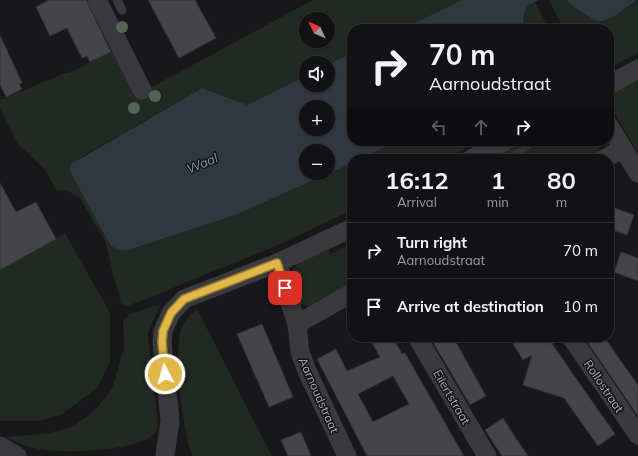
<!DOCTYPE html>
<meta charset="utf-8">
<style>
body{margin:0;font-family:Mulish,sans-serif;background:#1f1f21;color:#f1f3f6;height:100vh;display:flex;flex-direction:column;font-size:15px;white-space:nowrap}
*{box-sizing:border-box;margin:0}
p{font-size:13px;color:#9c9da0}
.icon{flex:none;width:22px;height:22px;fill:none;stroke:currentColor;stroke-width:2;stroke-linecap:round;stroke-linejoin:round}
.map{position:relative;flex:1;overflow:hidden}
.side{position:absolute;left:347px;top:154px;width:267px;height:188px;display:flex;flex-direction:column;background:#121113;border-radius:16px;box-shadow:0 1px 3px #0004,0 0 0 1px #313133}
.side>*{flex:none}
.guide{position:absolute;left:347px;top:24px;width:267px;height:122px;border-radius:16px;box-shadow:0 1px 3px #0004,0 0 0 1px #313133;background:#121113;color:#f1f3f6;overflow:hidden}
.needle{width:26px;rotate:314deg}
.controls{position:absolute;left:299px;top:12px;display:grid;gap:8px}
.controls a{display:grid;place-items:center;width:36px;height:36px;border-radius:50%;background:#121113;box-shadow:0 1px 3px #0004,0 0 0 1px #313133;font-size:20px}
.pin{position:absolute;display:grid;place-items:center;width:34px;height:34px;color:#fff;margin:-17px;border-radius:8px;box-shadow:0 2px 6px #0006}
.me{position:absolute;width:44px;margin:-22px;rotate:354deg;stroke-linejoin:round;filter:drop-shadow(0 0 3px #0008)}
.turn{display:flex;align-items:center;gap:14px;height:84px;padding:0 16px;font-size:18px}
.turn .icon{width:52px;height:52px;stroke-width:2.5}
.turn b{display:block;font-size:28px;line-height:34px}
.lanes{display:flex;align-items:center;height:38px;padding:0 16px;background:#0003;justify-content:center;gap:20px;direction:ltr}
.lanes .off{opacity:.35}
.eta{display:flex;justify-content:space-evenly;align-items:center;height:68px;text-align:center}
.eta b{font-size:24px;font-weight:700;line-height:28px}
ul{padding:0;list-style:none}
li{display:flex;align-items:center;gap:12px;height:56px;padding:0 16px;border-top:1px solid #313133}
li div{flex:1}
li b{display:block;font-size:15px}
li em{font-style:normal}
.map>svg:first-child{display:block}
.green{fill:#222923;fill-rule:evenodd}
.water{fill:#31373e;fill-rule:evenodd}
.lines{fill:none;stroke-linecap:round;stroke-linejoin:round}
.stream{stroke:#31373e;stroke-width:5}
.building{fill:#454549;stroke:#323235;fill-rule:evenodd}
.lane{stroke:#39393e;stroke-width:9}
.street{stroke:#39393e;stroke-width:19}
.tree{fill:#536356}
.route-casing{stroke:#92772f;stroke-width:10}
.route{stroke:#e0b748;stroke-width:7}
.labels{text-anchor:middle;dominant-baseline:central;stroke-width:3;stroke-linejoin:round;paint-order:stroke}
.street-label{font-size:12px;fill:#abaeb8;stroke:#131214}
.water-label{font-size:13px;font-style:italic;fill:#8699af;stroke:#131214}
</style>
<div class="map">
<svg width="638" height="456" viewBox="0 0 638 456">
<rect width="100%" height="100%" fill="#181719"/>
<!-- green -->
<path class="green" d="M313,0H462L402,29H352V53L328,65V63H306V76L247,106L202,88L81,157L129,250L238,214L352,163V210L274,247L179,285L165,292L127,306L121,304L105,241L80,198L68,191L56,190L45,170L19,145L0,109V100L65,73H69L116,50L139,94ZM306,19H328V41H306Z
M549,0H566L587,17L605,22L638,0V53L609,68V29H564Z
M535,2L549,29H523V18L527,6Z
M638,77V154L609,103C613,88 625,84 638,77Z
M397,141H480L444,159H361Z
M519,141H601L599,152L586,159H487Z
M65,233L110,313V362L98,387L61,415L38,421H0V264L2,267Z
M349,245L352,250V284L309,306L300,304C285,261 292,266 329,249L331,254Z
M161,304L148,333L158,424C157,427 156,431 155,433C141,451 67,453 45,450C30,448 18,443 5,437L51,433L74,426L93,412L112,389L124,349L123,320L130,314Z
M197,309L272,456H192C183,429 171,350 183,325C186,320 192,313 197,309Z"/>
<!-- water -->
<path class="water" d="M462,0H539L527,6L523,18V29H402Z
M566,0H637C601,26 602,30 566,0Z
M352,53V141H397L361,159H352V163L238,214L129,250H119L111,246L69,170L71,164L202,88L247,105L306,76V85H328V65ZM306,107H328V129H306ZM306,151H328V173H306Z"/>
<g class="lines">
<!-- stream -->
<path class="stream" d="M505,159L538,141"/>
</g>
<!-- building -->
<path class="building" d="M49,0H86L111,52L90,62L87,56L82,58L67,28L50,36L36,7Z
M148,0H195L216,38L179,58Z
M0,35L22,83L19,84L22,89L6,97L0,85Z
M0,183L16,212L36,202L56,239L0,270Z
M609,206L634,215L627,235L609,229Z
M621,252L638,258V281L614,272Z
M262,324L293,397L269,407L237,334Z
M369,337H393L402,354L405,353L464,456H367L317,359L336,349L347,371L380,357ZM393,376L409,404L373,422L358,394Z
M430,337H453L486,396L470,405Z
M509,337H560V339L552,344L615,434L598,446L564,398L523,385L532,355L523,360Z
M584,337H604L638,385V416Z
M503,418L515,437L528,456H502L485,430Z
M301,432L311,456H288L281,440Z"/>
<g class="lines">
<!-- lane -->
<path class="lane" d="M117,0L122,10"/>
<!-- street -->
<path class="street" d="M97,0L142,90
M609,85L638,69
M609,126L638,173
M471,159L505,141
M604,159L622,149
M277,263L297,324L300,352L307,371L347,456
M297,324L352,293
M417,337L487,456
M571,337L638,435
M0,446L17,456
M165,455L170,421L162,342L163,331L171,313L184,299L277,263L352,228"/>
</g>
<!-- trees -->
<g class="tree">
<circle cx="122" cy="27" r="6"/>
<circle cx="155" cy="96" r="6"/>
<circle cx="134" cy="108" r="6"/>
</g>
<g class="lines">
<defs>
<path id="route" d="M165,374L162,342L163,331L171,313L184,299L277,263L285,288"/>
</defs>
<!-- route casing -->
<use href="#route" class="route-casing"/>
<!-- route -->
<use href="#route" class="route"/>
</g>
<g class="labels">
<!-- street labels -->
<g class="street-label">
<text transform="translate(604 386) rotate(56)">Rollostraat</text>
<text transform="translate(319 395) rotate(66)">Aarnoudstraat</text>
<text transform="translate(452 397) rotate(60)">Eilertstraat</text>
</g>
<!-- water labels -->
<g class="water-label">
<text transform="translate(202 163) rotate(-23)">Waal</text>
</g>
</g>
</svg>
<div class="controls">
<a><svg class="needle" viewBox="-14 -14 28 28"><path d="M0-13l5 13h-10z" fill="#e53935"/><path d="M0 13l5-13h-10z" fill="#9c9da0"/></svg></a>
<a><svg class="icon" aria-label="sound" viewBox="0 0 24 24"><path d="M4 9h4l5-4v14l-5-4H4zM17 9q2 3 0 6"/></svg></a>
<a>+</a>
<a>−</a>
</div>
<div class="pin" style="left:285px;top:288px;background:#d93025"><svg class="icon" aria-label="arrive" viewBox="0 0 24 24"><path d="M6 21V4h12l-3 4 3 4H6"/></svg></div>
<svg class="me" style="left:165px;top:374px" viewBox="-20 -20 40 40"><circle r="17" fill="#e0b748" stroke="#fff" stroke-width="3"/><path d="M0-11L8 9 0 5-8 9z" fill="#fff"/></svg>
<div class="guide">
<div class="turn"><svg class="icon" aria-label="right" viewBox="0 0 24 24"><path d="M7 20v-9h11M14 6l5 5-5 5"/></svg><div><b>70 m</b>Aarnoudstraat</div></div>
<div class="lanes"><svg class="icon off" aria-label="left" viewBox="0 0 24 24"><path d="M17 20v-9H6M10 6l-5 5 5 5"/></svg><svg class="icon off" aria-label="ahead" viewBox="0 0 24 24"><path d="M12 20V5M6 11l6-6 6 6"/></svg><svg class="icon" aria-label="right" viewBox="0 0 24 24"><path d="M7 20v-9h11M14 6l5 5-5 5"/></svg></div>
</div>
<section class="side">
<div class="eta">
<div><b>16:12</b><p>Arrival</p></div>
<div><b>1</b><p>min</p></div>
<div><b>80</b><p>m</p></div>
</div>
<ul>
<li><svg class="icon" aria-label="right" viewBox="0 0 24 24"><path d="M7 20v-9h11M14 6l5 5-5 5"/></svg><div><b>Turn right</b><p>Aarnoudstraat</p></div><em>70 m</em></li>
<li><svg class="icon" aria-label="arrive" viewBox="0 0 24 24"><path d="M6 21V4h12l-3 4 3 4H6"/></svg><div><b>Arrive at destination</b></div><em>10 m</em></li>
</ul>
</section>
</div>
